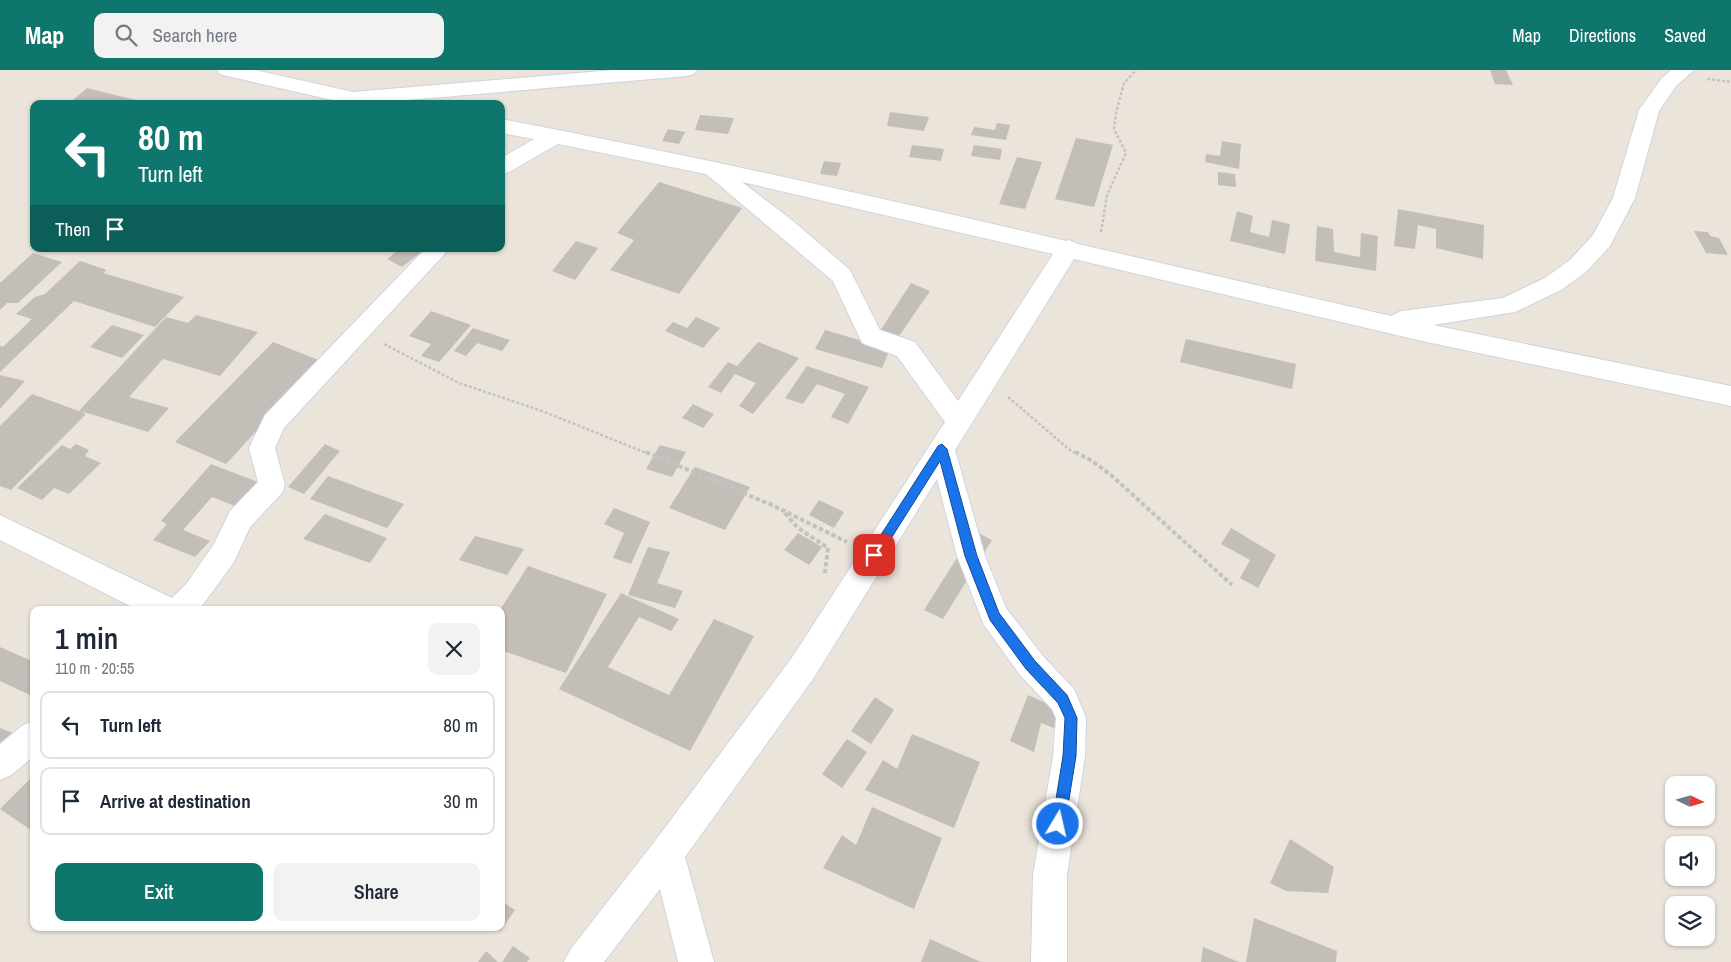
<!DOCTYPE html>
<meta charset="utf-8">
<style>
body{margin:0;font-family:"Archivo Narrow",sans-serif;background:#f2f2f3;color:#1f2937;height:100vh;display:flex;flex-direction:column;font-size:19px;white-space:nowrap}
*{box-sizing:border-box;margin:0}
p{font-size:16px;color:#747a83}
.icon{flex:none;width:28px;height:28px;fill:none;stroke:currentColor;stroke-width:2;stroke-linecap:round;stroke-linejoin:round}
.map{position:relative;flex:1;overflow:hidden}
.panel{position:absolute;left:30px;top:536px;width:475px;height:325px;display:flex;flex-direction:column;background:#fff;border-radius:10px;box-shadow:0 1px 4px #0004}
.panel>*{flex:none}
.guide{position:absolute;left:30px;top:30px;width:475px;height:152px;border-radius:10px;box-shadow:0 1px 4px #0004;background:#0f766e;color:#fff;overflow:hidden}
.needle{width:32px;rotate:95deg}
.tools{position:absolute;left:1665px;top:706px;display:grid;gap:10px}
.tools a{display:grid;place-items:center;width:50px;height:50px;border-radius:10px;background:#fff;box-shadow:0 1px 4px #0004;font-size:25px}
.pin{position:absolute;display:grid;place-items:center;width:42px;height:42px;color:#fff;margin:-21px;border-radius:10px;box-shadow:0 2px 8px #0006}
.me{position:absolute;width:55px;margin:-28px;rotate:9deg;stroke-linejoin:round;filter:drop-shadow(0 0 4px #0008)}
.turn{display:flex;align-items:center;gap:18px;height:105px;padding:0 25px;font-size:22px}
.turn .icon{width:65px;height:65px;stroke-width:2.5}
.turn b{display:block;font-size:35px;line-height:42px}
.then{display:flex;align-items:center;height:48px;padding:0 25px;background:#0003;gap:10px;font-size:19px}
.round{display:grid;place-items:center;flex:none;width:52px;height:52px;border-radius:10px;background:#f2f2f3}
.summary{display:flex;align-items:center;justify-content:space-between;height:85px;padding:0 25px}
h1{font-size:30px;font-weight:600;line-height:38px}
.primary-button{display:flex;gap:10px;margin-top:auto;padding:10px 25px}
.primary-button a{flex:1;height:58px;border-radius:10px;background:#0f766e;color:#fff;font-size:20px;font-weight:600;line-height:58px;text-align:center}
.primary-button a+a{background:#f2f2f3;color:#1f2937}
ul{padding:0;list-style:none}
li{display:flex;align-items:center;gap:15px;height:68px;margin:0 10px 8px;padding:0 15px;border:2px solid #e0e1e3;border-radius:10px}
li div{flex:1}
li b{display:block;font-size:19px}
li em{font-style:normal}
header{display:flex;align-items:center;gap:30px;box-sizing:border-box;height:70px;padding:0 25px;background:#0f766e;color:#fff}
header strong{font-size:24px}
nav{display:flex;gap:28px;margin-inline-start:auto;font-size:18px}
.search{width:350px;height:45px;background:#f2f2f3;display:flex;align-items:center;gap:12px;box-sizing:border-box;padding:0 18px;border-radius:10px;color:#747a83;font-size:19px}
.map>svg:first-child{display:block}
.building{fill:#c3beb7}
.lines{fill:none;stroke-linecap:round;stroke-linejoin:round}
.minor-casing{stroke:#d0d3e1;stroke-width:2}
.tertiary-casing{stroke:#d0d3e1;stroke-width:2}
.path-far1{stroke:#c3c3c3;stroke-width:2.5;stroke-dasharray:3 2;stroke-linecap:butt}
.path{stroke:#c3c3c3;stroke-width:4;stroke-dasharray:4.5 2.5;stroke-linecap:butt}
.minor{fill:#fff;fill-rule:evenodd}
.tertiary{fill:#fff;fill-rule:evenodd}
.route{fill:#1a73e8;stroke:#114b97}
</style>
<header>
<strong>Map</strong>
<div class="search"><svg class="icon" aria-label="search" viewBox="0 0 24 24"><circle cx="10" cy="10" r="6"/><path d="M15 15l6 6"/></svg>Search here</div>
<nav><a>Map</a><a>Directions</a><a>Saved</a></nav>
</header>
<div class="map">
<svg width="1731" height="892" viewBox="0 0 1731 892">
<rect width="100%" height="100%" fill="#eae4db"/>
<!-- building -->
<path class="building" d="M1490,0H1506L1513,15L1495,14Z
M87,18L148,33V34H68Z
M890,42L929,47L924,61L887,56Z
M700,45L734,48L728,64L695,60Z
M997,53L1010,55L1006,70L971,65L974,57L995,60Z
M668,59L685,62L679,74L662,71Z
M1076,68L1113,75L1094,137L1055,129Z
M1222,71L1241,74L1239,99L1205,92L1206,84L1220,86Z
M912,75L944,79L941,91L909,87Z
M974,75L1002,79L1000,90L971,86Z
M1017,87L1042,92L1025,139L999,134Z
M824,91L841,93L837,106L820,104Z
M1218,102L1235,104L1236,117L1218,115Z
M659,112L742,138L679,224L610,200L634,170L617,163Z
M1398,139L1484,155L1483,189L1436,178V159L1418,155L1415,179L1394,176Z
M1237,141L1253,146L1250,162L1269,167L1272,150L1290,154L1285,184L1230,171Z
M1317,156L1333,159L1334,182L1360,187L1361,163L1378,166L1376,201L1315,191Z
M1694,161L1708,162L1710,166L1719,168L1728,185L1706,183Z
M576,171L598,178L575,210L552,201Z
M393,179H425L402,197L387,189L396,182Z
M33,183L62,192L18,233H7L0,240V213Z
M80,191L107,200L103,203L184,227L155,257L74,231L0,302V276L3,277L32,249L16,244L35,227L45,224Z
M911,213L930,221L895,272L878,264Z
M431,241L471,255L439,292L421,286L431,274L409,266Z
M196,245L258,262L220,306L163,289L129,327L169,338L148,362L81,341L86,344L11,420L0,416V356L32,324L79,341L166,247L188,253Z
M696,247L720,258L703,278L665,261L673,252L687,258Z
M112,255L144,265L122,288L90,277Z
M473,258L510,270L502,281L477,273L466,286L454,281Z
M825,260L890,279L882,298L815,279Z
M1186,269L1296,294L1292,319L1180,292Z
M273,272L321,291L226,394L175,372Z
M758,272L799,288L753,344L739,336L756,313L735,304L721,323L708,317L728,292L737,296Z
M807,296L869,317L848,354L831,347L845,324L817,314L803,334L785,328Z
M0,305L25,311L0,339Z
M693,334L714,344L703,358L682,348Z
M76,374L89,380L85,386L101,393L69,424L54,418L42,430L17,418L62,375L70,379Z
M325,374L340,381L304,424L288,417Z
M660,375L686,382L672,407L646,399Z
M211,394L266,415L245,440L212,427L183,460L210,471L195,487L153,470L167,454L161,451Z
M695,397L750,417L725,460L669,438Z
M328,406L404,434L387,458L310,429Z
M819,430L844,442L834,458L809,445Z
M614,438L650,452L631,494L613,488L624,463L604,454Z
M325,444L387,468L370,493L303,469Z
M1231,458L1276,485L1258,518L1240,508L1250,490L1221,474Z
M974,461L992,470L943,549L924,540Z
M798,463L822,477L809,495L784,480Z
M475,466L524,479L507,505L459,490Z
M648,477L670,482L657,513L683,521L675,538L628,525Z
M528,496L607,524L566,603L501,580L500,540Z
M621,523L679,549L671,561L639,547L608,597L669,625L714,549L754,566L690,681L559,619Z
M0,577L34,592V627L0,611Z
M1028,625L1062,640L1057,659L1041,653L1034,682L1010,671Z
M875,627L894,640L871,674L851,661Z
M0,658L13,663L0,681Z
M912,664L980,692L954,758L865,720L883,690L897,699Z
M847,669L867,682L842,718L822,704Z
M34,705V762L0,739Z
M872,737L942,768L914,839L823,798L842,765L856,775Z
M1290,769L1334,797L1328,823L1286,821L1270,813Z
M501,831L515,840L500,861L496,858H501Z
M1254,848L1337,881L1336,892H1246Z
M930,869L981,892H921Z
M513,876L530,888L527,892H502Z
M1203,877L1239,892H1201Z
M486,881L498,892H478Z"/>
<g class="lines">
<defs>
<path id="minor" d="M1671,0H1694L1676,16L1659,41L1635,128L1610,176L1586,202L1561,220L1515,242L1433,255L1731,316V336L1422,271L1074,189L955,380L985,486L1006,538L1042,585L1074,619L1086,648L1085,686L1067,805V892H1031L1033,805L1053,686L1056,648L1052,639L1020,605L984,555L957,486L937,409L813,609L685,787L714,892H678L660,819L604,892H564L570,880L655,771L791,589L945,352L897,286L862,273L833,211L706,104L558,74L509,102L501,104V88L534,69L501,63V49C690,85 878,127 1066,171L1069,170L1078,174L1391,246L1401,241L1503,228L1545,208L1570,190L1593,165L1613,128L1639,40L1662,8ZM742,112L1053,184L958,331L915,272L880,260L850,200L793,151Z
M353,22L389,29L392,34L346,33L343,28L346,23Z
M425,179H449L284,358L275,378L285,415L282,423L250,457L234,492L199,540H138L0,470V445L172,528L187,513L214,474L230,441L258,412L249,378L265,345Z
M34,651V686L11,705L0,710V674L23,655Z"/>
<path id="tertiary" d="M217,0H255L353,22L613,0H697L694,4L687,6L361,34H350L227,6L220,4Z"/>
</defs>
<!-- minor casing -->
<use href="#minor" class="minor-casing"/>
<!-- tertiary casing -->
<use href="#tertiary" class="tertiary-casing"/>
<!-- path-far1 -->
<path class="path-far1" d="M1707,9L1731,12
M1101,162L1107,125L1126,83L1114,59L1116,42L1124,13L1136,0
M384,274L459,313L542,341L649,384
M1008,327L1070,380L1077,384"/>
<!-- path -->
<path class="path" d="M646,382L774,436L847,472
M1075,382L1092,391L1111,405L1232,515
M785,443L798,458L828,478L825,503"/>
<!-- minor -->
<use href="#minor" class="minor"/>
<!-- tertiary -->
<use href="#tertiary" class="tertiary"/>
</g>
<!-- route -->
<path class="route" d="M942,374L947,379L977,486L999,543L1035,591L1067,625L1077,648L1076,686L1065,754L1063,759L1058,761L1054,759L1052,754L1063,686L1065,648L1058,633L1026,599L990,550L965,486L940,391L878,489H870L868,485L938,376Z"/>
</svg>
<div class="tools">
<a><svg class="needle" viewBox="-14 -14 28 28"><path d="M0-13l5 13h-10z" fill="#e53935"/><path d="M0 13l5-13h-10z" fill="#747a83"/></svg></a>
<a><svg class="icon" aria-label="sound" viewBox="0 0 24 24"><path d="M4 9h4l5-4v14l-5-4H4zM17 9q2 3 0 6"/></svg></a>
<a><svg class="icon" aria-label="layers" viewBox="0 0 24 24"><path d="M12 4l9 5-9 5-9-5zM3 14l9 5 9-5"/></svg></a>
</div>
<div class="pin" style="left:874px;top:485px;background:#d93025"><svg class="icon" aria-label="arrive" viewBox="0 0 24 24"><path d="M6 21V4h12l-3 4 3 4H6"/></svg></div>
<svg class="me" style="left:1058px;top:754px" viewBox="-20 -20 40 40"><circle r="17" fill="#1a73e8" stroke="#fff" stroke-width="3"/><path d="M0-11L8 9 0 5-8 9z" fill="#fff"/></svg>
<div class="guide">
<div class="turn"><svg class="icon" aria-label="left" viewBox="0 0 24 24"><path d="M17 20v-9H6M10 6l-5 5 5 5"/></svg><div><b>80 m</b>Turn left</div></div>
<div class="then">Then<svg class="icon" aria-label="arrive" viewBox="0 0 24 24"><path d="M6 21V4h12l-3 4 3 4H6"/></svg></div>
</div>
<section class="panel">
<div class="summary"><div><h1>1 min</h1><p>110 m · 20:55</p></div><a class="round"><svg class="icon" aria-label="close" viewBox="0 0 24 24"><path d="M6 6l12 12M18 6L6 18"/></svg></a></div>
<ul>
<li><svg class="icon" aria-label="left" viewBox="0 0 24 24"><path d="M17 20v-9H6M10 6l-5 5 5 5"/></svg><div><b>Turn left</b></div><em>80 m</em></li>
<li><svg class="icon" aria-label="arrive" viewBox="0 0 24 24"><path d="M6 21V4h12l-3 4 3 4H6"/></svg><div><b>Arrive at destination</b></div><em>30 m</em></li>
</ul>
<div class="primary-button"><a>Exit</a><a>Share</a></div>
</section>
</div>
